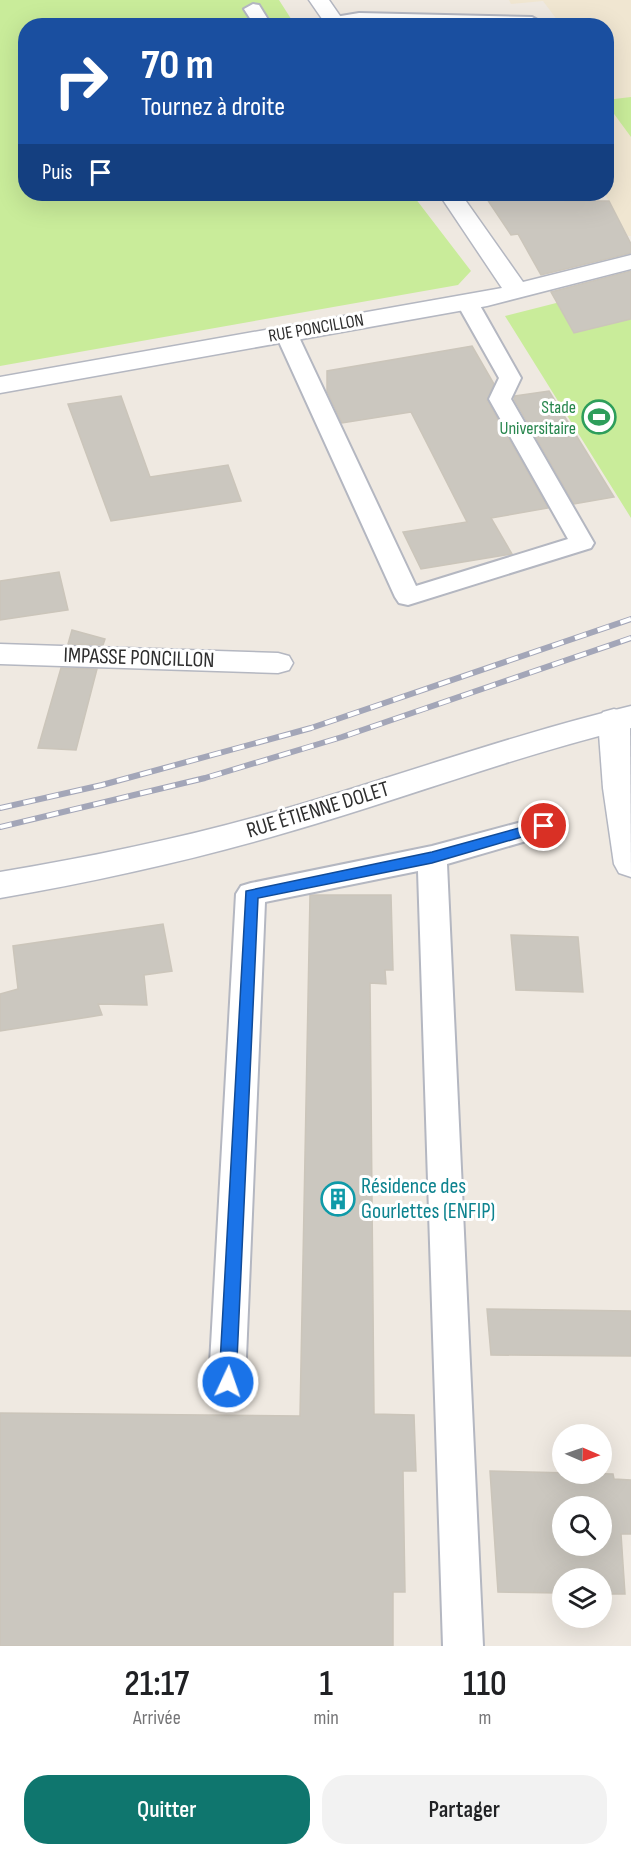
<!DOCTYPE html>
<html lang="fr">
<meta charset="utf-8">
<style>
body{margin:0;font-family:"Sofia Sans Condensed",sans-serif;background:#f2f2f2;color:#202124;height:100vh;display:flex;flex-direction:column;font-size:22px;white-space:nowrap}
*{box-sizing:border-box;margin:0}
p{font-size:20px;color:#757577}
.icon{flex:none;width:33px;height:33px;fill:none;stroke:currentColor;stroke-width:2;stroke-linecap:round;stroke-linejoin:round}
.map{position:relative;height:1646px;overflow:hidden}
.drawer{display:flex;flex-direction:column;background:#fff;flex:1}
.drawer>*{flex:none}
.banner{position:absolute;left:18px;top:18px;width:596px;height:183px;border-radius:24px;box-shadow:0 6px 24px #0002;background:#1a4fa0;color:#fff;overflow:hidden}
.needle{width:39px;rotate:92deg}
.fabs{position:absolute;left:552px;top:1424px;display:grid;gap:12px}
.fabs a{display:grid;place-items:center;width:60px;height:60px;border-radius:50%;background:#fff;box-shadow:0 6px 24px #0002;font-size:30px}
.pin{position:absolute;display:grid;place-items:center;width:51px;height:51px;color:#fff;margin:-26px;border:3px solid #fff;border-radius:50%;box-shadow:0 2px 6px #0007}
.me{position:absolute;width:66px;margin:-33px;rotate:3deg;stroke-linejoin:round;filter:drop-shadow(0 0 4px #0008)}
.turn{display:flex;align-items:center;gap:21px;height:126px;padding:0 24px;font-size:27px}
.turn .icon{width:78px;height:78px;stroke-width:2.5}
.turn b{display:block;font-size:42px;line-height:51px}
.then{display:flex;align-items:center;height:57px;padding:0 24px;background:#0003;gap:12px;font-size:22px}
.eta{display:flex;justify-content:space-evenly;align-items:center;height:102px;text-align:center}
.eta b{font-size:36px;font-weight:600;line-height:42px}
.button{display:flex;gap:12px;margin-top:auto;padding:12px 24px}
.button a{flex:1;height:69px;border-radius:24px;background:#0f766e;color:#fff;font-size:24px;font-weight:600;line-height:69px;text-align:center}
.button a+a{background:#f2f2f2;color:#202124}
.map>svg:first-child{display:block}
.education{fill:#f0e6d1}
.pitch{fill:#c9ec9a}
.building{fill:#cbc7bf;stroke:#cbc5ba;stroke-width:1.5;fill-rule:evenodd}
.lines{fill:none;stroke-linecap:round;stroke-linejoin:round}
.service-casing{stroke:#b4b7c1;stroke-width:4}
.minor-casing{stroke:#b4b7c1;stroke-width:3}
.tertiary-casing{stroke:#b4b7c1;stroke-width:3}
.secondary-casing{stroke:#b4b7c1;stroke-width:3}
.service{fill:#fff;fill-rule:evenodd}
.minor{fill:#fff;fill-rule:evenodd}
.tertiary{fill:#fff;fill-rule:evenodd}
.secondary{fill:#fff;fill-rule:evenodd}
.rail-casing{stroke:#a3a6b8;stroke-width:6}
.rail{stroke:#fff;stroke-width:4;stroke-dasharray:12;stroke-linecap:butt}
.route{fill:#1a73e8;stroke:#114b97;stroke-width:1.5}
.labels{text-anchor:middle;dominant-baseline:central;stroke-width:6;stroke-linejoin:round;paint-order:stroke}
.far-street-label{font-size:18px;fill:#2e2e2e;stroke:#fff}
.far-leisure-label{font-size:18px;fill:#27864d;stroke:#fff;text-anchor:end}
.street-label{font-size:22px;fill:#2e2e2e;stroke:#fff}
.culture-label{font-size:22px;fill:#0d838f;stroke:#fff;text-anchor:start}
</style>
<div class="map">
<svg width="631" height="1646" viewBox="0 0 631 1646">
<rect width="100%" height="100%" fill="#efe9e1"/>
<!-- education -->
<path class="education" d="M509,0H631V236H628L605,194L606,26L561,25L543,1L511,4Z"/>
<!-- pitch -->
<path class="pitch" d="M0,0H279L295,25L26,26V194H412L471,271L458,285L0,366Z
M631,97V137L606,103V100Z
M631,284V518L505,316Z"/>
<!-- building -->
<path class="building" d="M526,194H561L565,201H609L631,244V253L541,275L518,234L511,235L487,199Z
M631,271V319L574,333L551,292Z
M472,346L494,384L487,400L548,508L491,518L512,554L421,569L403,532L467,522L411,412L342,423L327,391V371Z
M549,391L614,497L574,504L514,399L515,396Z
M121,396L150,477L228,465L241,501L111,521L68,404Z
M59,572L68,610L0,620V581Z
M72,630L105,639L103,645L68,644Z
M61,668L97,669L76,750L38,748Z
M310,895H391L393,970H385L386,984L370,983L374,1414L414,1415L416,1471H403L405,1592H393V1646H0V1413L300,1416Z
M163,924L172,971L144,975L147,1005L98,1004L102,1015L0,1031V994L18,989L13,946Z
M511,935L578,937L583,992L516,990Z
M487,1309L631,1311V1356L491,1355Z
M490,1471L613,1474L614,1479L631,1480V1534H621L625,1594H602V1578H562V1593L498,1592ZM562,1506H602V1545H562Z"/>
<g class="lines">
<defs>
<path id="service" d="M253,4L259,5L272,26H255L244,9Z
M359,13L532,17L541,22L538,26L359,23L329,26L326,22L329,18Z
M467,296L474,298L478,302L521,378L511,399L594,543L591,548L408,605L399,603L395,597L275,333L278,328H294L297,333L416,586L568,539L489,399L499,378L456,302L460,298Z
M544,816L554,819L558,826L554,833L447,864L483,1646H443L418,871L265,902L245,1382L240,1394L227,1399L214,1394L209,1382L236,894L241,886L251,883L432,846Z"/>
<path id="minor" d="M309,0H329L347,26H327Z
M439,194H461L523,282L631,255V269L487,306L0,393V377L502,288Z
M0,644L278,653L289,656L293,663L289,670L278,673L0,664Z"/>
<path id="tertiary" d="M614,709L625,712L630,720L631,877L619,873L614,864L603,788L598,720L603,712Z"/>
<path id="secondary" d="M631,706V728C514,756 403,799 288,832C193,860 97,881 0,898V872C97,856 193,836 288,808C402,775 514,734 631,706Z"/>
</defs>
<!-- service casing -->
<use href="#service" class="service-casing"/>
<!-- minor casing -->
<use href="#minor" class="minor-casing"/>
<!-- tertiary casing -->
<use href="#tertiary" class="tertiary-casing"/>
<!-- secondary casing -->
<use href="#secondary" class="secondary-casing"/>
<!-- service -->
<use href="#service" class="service"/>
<!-- minor -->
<use href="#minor" class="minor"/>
<!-- tertiary -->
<use href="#tertiary" class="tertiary"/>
<!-- secondary -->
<use href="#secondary" class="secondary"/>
<defs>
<path id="rail" d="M0,808L102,785L311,728L631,619
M0,827L205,778L342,737L631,638"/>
</defs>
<!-- rail casing -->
<use href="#rail" class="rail-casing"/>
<!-- rail -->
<use href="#rail" class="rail"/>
</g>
<!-- route -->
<path class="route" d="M544,821L551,826L549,829L432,863L258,898L236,1382L234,1388L228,1390L221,1388L219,1382L246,891L432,852Z"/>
<!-- icons -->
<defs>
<symbol id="stadium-ring" viewBox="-11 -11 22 22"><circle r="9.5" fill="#fff" stroke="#2e9e5b" stroke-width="1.5"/><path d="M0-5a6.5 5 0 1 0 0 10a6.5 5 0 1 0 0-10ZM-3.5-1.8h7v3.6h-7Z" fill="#2e9e5b"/></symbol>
<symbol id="building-ring" viewBox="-11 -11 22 22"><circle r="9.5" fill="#fff" stroke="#0f9aa8" stroke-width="1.5"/><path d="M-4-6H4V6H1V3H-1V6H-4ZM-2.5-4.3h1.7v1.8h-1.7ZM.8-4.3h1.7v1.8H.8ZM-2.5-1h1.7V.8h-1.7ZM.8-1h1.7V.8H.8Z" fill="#0f9aa8"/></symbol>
</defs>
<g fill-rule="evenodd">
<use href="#stadium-ring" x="580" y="398" width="38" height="38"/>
<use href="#building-ring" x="319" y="1180" width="38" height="38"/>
</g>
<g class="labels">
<!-- far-street labels -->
<g class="far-street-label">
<text transform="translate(316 328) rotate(-10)">RUE PONCILLON</text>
</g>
<!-- far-leisure labels -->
<g class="far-leisure-label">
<text x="576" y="407">Stade<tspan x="576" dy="21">Universitaire</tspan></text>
</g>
<!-- street labels -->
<g class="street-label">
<text transform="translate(139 658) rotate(2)">IMPASSE PONCILLON</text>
<text transform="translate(318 810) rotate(-17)">RUE ÉTIENNE DOLET</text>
</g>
<!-- culture labels -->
<g class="culture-label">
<text x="361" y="1186">Résidence des<tspan x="361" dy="25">Gourlettes (ENFIP)</tspan></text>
</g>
</g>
</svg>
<div class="fabs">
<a><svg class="needle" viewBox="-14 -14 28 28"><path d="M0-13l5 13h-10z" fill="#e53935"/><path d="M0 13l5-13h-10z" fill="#757577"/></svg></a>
<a><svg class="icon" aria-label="search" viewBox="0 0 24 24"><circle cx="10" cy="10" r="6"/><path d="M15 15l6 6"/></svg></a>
<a><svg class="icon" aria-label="layers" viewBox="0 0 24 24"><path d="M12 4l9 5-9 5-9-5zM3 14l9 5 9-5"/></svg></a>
</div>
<div class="pin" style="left:544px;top:826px;background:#d93025"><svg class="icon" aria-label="arrive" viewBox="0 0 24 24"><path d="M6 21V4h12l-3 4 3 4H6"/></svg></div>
<svg class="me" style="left:228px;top:1382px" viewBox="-20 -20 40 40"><circle r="17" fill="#1a73e8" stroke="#fff" stroke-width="3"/><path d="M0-11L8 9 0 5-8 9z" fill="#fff"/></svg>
<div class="banner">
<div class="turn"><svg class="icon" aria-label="right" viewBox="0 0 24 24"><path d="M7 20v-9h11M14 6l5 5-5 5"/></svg><div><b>70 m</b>Tournez à droite</div></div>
<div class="then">Puis<svg class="icon" aria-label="arrive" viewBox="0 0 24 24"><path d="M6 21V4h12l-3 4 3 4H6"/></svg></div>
</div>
</div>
<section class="drawer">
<div class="eta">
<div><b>21:17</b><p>Arrivée</p></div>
<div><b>1</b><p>min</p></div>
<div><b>110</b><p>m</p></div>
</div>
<div class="button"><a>Quitter</a><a>Partager</a></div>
</section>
